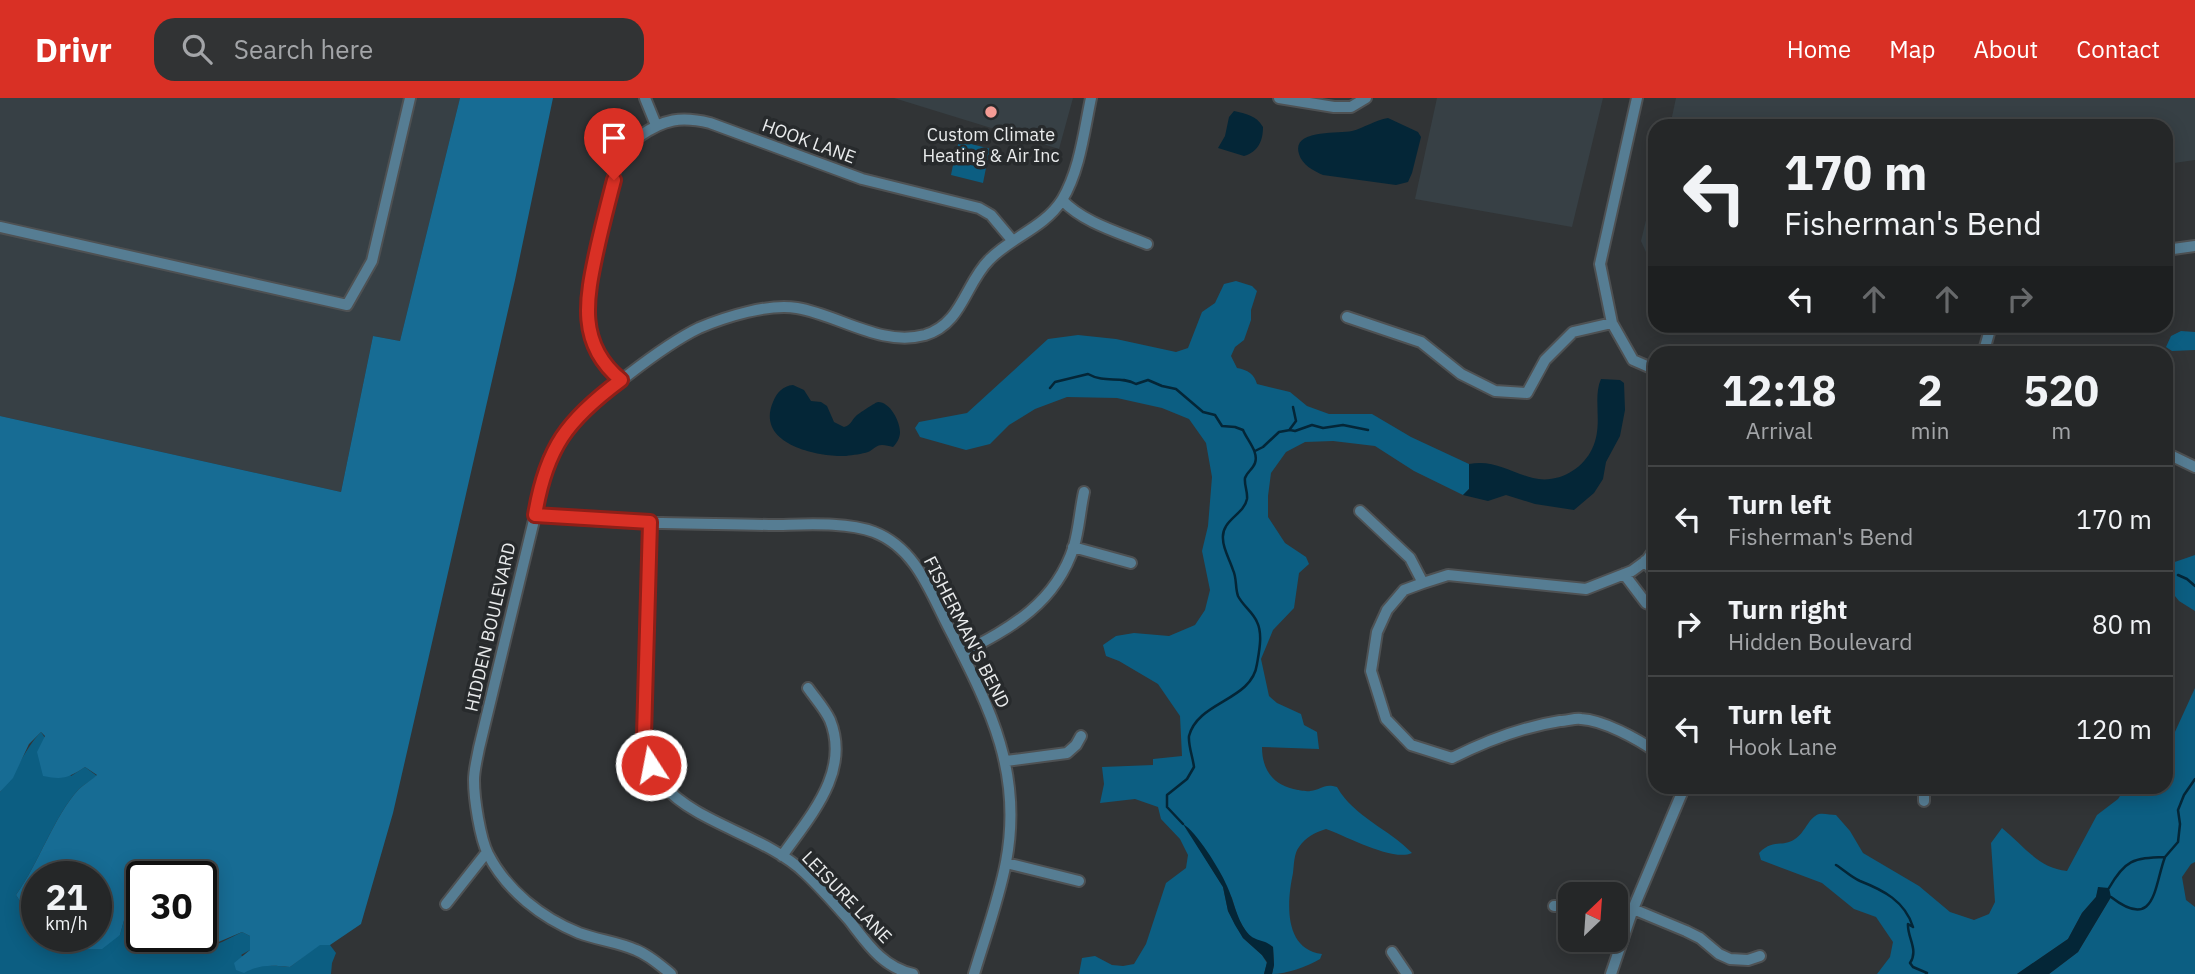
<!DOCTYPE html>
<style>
body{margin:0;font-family:"IBM Plex Sans",sans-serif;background:#313334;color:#f1f3f6;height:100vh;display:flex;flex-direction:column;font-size:26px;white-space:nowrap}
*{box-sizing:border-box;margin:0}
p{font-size:23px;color:#a3a5a8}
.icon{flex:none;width:38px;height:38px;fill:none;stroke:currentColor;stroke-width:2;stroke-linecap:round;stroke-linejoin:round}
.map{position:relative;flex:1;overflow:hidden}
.panel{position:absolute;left:1648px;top:248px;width:525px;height:448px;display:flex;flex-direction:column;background:#252728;border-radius:21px;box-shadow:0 4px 18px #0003,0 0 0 2px #424445}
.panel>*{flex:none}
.top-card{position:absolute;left:1648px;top:21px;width:525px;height:214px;border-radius:21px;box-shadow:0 4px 18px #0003,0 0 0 2px #424445;background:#252728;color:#f1f3f6;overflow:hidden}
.needle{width:46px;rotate:25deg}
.buttons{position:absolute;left:1558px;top:784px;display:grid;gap:14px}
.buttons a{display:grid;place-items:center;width:70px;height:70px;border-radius:14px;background:#252728;box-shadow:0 4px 18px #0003,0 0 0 2px #424445;font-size:35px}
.speed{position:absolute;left:21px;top:763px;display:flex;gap:14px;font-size:35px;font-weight:700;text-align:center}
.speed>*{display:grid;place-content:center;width:91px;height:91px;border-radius:50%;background:#252728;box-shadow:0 4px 18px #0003,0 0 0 2px #424445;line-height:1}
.speed small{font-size:18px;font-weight:400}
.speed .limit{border:4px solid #111;border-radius:10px;background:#fff;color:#111}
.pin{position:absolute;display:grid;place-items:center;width:60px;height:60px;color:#fff;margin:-72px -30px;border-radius:50% 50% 50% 0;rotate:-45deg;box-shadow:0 0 7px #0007}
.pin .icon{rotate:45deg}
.me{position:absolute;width:77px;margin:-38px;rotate:349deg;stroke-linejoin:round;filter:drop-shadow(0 0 5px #0008)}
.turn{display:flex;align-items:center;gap:24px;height:147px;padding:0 21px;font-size:32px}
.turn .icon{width:91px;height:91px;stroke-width:2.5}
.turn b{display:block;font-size:49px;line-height:60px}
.lanes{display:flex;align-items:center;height:66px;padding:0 21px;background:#0003;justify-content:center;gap:35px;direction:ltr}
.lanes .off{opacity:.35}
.eta{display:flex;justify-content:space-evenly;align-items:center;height:119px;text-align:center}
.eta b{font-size:42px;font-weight:800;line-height:49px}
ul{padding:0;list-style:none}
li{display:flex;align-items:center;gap:21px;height:105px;padding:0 21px;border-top:2px solid #424445}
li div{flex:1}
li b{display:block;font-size:26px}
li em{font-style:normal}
header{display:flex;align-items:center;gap:42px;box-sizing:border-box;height:98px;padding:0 35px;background:#d93025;color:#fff}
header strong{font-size:33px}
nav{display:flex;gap:38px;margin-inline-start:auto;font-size:24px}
.search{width:490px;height:63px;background:#313334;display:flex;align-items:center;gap:18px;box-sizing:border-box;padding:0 24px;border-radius:21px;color:#a3a5a8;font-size:26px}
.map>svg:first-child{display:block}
.built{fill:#374045}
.green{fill:#0c5e82}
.forest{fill:#176c94}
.water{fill:#042637}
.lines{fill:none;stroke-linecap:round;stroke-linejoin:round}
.stream{stroke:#042637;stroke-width:2.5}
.minor-casing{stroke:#4e5153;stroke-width:14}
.minor{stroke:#567d93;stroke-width:10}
.route-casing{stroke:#8d1f18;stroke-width:18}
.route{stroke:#d93025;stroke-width:12}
.poi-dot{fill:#f59c95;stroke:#272a2c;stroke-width:2.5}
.labels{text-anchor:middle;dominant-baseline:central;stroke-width:7;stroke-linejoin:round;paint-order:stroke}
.poi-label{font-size:18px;fill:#e9ebec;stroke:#272a2c}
.street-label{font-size:18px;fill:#e9ebec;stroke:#272a2c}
</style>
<header>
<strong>Drivr</strong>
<div class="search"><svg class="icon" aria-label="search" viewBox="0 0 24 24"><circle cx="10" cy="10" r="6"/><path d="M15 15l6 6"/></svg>Search here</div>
<nav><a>Home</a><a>Map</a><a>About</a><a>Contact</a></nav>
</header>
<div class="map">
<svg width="2195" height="876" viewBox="0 0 2195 876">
<rect width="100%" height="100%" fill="#313436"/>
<!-- built -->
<path class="built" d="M0,0H460L400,243L373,238L341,394L0,318Z
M894,0H1073L1059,51Z
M1437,0H1603L1572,129L1415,101Z
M1676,0H2195V62L2167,66L2166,28H1670Z
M1655,85L1656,174H1655L1641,143Z"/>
<!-- green -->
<path class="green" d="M959,43L991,51L987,66L955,58Z
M954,62L986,70L983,85L951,77Z
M1236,183L1252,188L1257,193L1251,212V222L1244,242L1235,249L1231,258L1237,270C1248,272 1254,276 1257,286L1290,294L1307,308L1329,316H1372L1411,339L1469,366V391L1463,397L1414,373L1375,348L1333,343L1305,344L1286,354L1271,375L1268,398V419L1285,445L1306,459L1309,466L1299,475L1294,510L1273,532L1261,561L1269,598L1277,605L1301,616L1304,627L1317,634L1319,651L1262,649C1262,673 1274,688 1298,692C1299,692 1309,694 1310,693C1322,692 1323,685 1337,689C1354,719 1389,731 1412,755C1393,764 1346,738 1326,731C1314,735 1306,739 1299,749C1294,755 1294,767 1293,775C1287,803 1283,851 1322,856L1320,861C1306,869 1287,876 1272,876L1274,867L1273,849L1252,841L1245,832L1238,820L1232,800L1209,757L1184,730L1192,739L1223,789L1228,813L1243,840L1262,857L1267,865L1264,876H1079L1082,860L1095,858L1112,867L1123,868L1134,866L1146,846L1166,785L1186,770L1188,757L1180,741L1161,721L1158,709L1135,701L1100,705L1104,686L1102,669L1153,667V661L1182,658L1180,618L1158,586L1119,563L1106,558L1103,547L1116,538L1134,535L1169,538L1195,527L1205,512L1210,492L1202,453L1208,428L1212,379L1206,345L1189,321L1162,310L1117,300L1067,299L1035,311L1009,327L990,346L966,352L920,339L915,330L919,324L967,315L1048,241L1078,237L1116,241L1176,254L1188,250L1202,214L1215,205L1224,186Z
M2181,233L2195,234V252L2172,253L2166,249L2171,238Z
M2195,457V513L2179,503L2167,488L2166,467Z
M2195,590V764L2191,766L2182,779L2186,802L2195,809V876H2049L2078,854L2111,799L2099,789L2096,799L2082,815L2068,841L2017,876H1877L1890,859L1893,844L1876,819L1854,811L1822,785L1761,762L1759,755C1774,740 1782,750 1795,741C1805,735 1808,720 1819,716C1824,715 1831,717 1836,717L1850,733L1863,755L1919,788L1950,814L1974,822L1989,816L1995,804L1991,745L2002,730C2023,747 2038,770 2067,773L2097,717L2118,701L2125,690H2166L2167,640L2174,636Z
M41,634L71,678L85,669L97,678C92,682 84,686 79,691C54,718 39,765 16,797L27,814L37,825V838H53L72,851L120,837L130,800L142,780V838H175L177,849L195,854L222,844L242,834L250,838V852L241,857L254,869L266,867L290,869L320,846L330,847L336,855L332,865L331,876H0V694C17,675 24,651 41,634Z"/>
<!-- forest -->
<path class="forest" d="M460,0H553L515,182L393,715L361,826L330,847H320L290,869C272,867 260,866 244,875L236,872L234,865L250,852V838L242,834L195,854L177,849L175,838H201V779H173L172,775L160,767L142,779L130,800L120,837L102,851H72L53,838H96V779H37V825L27,814L16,797C39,765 54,718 79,691C84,686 92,682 97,677L85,669C68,680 63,682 43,678L37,654L45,638L41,634L29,646L13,680L0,694V318L341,394L373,238L400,243Z"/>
<!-- water -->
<path class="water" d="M1234,13C1246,16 1256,17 1263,29C1263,43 1258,54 1244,58L1218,50L1225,38L1229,19Z
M1388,20L1418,34L1421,39L1412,75L1408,84L1396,87L1323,77C1314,73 1302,67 1299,56C1291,31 1338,36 1352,33C1364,30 1375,22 1388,20Z
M1601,281L1620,282L1624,285L1625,312L1620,338L1606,364L1603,381L1594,395L1574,412L1535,406L1506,397L1488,403L1463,397L1469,391V366C1493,361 1510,374 1533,380C1557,386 1582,372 1592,351C1604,327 1592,301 1601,281Z
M793,287L804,292L811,303L821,304L827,308L834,324L844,329C851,327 851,323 856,318C858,316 876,304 878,304C890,304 900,323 900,334C900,340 897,345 893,349C889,348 886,347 882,347C876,347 873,352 868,354C862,356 853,357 846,358C817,359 755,346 773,304C777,294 783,288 793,287Z
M1183,726C1196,733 1221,773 1227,788C1234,803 1236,819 1246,833C1255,845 1263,840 1273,849L1274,867L1272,876H1264L1267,864L1262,857L1243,840L1235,827L1228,813L1223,789Z
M2098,789L2109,790L2111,799L2078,854L2049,876H2017L2068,841L2082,815L2096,799Z"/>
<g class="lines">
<!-- stream -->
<path class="stream" d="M1050,290L1055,284L1088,276C1106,286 1119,277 1136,286L1148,282L1162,288L1176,291L1203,314L1215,317L1222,328L1235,329L1243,332C1247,342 1259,354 1255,365C1253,371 1247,374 1245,380C1244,387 1248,394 1247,401C1244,417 1221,422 1223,441C1223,451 1230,462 1233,472C1237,480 1235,490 1238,498C1243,508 1253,514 1257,524C1263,536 1259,554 1257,566C1252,603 1198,603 1189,638C1188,647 1193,660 1194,669L1187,681L1167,697V709L1183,726
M1290,331L1296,323L1293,309
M1255,353L1263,349L1279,334L1290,332L1295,333L1312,327L1323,330L1343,327L1368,332
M2178,477L2187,481L2195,488
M1836,767C1844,772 1851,779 1860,783C1883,792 1905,803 1913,829L1908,826C1907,839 1919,852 1910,865L1913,869L1927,875L1926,876
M2109,790C2125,762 2133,760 2165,759L2178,744L2180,726L2178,712L2184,697L2195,681
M2111,799C2156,834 2154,788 2165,759"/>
<defs>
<path id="minor" d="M645,0L656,27
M1279,0L1334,9H1351L1366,0
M1637,0L1600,166L1612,225L1633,262L1656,272
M1062,102C1084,125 1118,134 1147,146
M0,129L347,207L372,163L410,0
M2166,152L2195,148
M1347,219L1421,244L1461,276L1495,293L1527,295L1545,262L1573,234L1612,225
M1983,256L1991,228
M621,283C571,240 589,184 602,129C607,108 610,83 619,62C623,53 632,44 640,38C664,21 681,18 710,25L862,81L979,110L991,117L1012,142
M2166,355L2195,369
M1360,413L1410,460L1423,485L1448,477L1586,491L1632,473L1647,462L1656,449
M535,417C612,426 691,425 769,427C800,427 844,423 874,434C913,449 928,488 945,522C986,603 1024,669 1006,764C999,801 985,839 974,876
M650,424L644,638C648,656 651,674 664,688C698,726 766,738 805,775C820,789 835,806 849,822C867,845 882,869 913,876
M1073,449L1131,465
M1645,463L1656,477
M1624,476L1646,505L1656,509
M1423,485L1404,492L1387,512L1377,534L1371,573L1386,621L1411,647L1452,660C1486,643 1521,629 1560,623C1567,623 1575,620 1581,621C1603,622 1638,641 1656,654
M962,555C1011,530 1056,505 1074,448C1079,431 1080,412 1084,394
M1006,663L1067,655L1076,647L1081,638
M1924,690V703
M782,758C810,718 851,674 830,622C825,611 815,600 808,590
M1006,765L1079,783
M446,806L487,754
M1554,808H1570
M1615,811H1633L1686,833L1700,840L1719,856L1730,861L1748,862L1760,858
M1392,854L1407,876
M671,876C660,867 649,857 636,852C618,844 598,842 579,835C542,820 507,793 488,756C480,740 474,701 474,682C474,672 477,661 479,650L549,360C557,347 565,333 576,321C591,304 610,291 628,277C650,260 674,242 699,230C725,219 769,205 797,210C839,217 881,249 925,237C962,226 965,186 989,162C1011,139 1044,130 1062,102C1080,72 1084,33 1091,0
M1611,876L1633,811L1684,690"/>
</defs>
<!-- minor casing -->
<use href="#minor" class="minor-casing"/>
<!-- minor -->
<use href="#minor" class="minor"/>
</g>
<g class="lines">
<defs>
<path id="route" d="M614,82C608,105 602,128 597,151C586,201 577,246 621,282C567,322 546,350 535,417L650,424L644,638L651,667"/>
</defs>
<!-- route casing -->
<use href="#route" class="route-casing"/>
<!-- route -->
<use href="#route" class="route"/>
</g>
<!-- markers -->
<circle class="poi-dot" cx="991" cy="14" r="7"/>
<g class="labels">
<!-- poi labels -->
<g class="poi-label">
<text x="991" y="36">Custom Climate<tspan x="991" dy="21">Heating &amp; Air Inc</tspan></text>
</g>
<!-- street labels -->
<g class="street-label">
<text transform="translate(809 43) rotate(20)">HOOK LANE</text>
<text transform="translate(490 529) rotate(-77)">HIDDEN BOULEVARD</text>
<text transform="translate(967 534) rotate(63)">FISHERMAN'S BEND</text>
<text transform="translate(847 799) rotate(46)">LEISURE LANE</text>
</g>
</g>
</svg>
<div class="buttons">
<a><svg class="needle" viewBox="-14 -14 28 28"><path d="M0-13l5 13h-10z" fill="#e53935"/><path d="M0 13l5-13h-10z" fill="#a3a5a8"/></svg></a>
</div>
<div class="speed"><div>21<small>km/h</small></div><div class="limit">30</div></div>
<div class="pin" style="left:614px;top:82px;background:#d93025"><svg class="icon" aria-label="arrive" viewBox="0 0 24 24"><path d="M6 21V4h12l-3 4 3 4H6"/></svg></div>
<svg class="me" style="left:651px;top:667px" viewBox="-20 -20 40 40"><circle r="17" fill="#d93025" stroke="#fff" stroke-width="3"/><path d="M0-11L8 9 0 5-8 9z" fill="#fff"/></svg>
<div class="top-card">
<div class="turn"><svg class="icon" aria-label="left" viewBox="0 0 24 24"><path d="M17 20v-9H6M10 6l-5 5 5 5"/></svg><div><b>170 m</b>Fisherman's Bend</div></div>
<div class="lanes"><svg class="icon" aria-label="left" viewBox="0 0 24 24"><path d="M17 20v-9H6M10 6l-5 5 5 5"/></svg><svg class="icon off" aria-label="ahead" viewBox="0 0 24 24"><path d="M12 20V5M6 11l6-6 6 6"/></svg><svg class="icon off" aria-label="ahead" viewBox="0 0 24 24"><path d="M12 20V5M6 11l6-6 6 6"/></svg><svg class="icon off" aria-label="right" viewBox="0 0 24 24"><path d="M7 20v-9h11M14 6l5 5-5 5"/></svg></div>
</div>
<section class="panel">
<div class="eta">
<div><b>12:18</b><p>Arrival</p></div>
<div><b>2</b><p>min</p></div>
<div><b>520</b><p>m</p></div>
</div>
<ul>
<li><svg class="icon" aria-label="left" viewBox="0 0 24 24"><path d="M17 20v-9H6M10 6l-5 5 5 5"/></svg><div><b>Turn left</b><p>Fisherman's Bend</p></div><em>170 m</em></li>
<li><svg class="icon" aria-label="right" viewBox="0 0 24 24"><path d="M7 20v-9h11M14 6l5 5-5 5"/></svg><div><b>Turn right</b><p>Hidden Boulevard</p></div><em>80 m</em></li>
<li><svg class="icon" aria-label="left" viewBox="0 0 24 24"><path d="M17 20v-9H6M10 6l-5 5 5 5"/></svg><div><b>Turn left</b><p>Hook Lane</p></div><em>120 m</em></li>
</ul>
</section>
</div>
